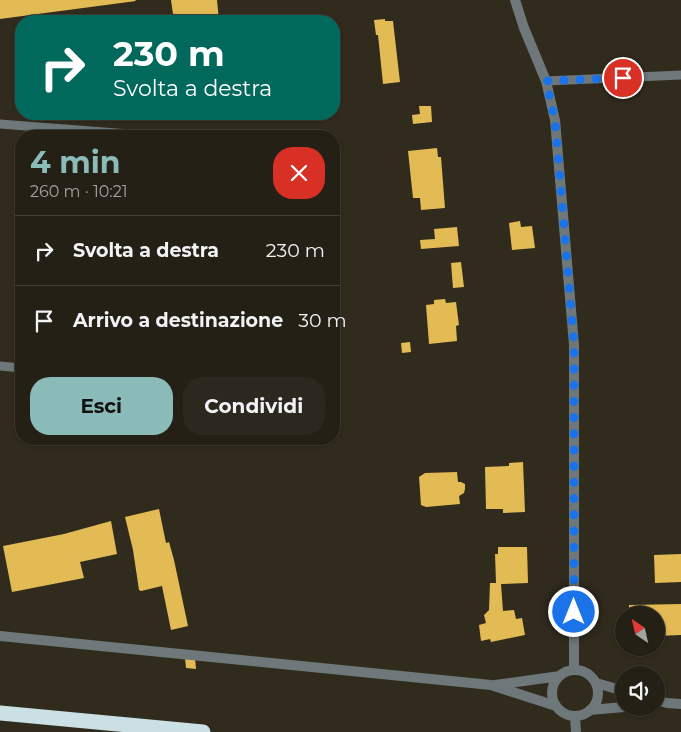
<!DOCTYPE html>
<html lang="it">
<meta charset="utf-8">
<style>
body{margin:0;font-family:Montserrat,sans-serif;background:#2d281f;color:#f1f3f6;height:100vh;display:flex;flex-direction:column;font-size:19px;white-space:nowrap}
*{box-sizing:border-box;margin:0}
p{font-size:16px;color:#a3a3a1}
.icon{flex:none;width:28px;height:28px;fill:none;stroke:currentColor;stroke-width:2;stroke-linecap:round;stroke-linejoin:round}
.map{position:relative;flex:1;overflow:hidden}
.side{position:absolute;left:15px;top:130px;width:325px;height:315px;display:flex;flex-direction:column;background:#252016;border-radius:20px;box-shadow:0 1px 4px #0004,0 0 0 1px #423e35}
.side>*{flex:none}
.guide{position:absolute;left:15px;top:15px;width:325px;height:105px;border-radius:20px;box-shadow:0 1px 4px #0004,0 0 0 1px #423e35;background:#00695c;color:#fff;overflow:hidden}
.needle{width:32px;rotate:326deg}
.tools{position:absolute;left:615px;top:606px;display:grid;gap:10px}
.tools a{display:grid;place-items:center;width:50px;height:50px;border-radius:50%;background:#252016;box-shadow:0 1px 4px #0004,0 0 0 1px #423e35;font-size:25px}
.pin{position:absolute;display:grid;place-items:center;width:42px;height:42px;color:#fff;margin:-21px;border:2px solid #fff;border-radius:50%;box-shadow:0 1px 5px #0007}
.me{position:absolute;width:55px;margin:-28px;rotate:0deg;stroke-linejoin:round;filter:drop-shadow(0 0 4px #0008)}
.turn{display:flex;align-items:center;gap:18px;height:105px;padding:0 15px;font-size:22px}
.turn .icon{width:65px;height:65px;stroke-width:2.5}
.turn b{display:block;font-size:35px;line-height:42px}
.round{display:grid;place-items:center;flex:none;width:52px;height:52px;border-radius:20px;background:#2d281f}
.overview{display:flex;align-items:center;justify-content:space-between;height:85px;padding:0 15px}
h1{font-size:30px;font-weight:700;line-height:38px;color:#8bbbb9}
.action{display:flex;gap:10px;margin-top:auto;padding:10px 15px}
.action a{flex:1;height:58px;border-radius:20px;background:#8bbbb9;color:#111;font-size:20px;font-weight:700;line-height:58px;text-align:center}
.action a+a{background:#2d281f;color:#f1f3f6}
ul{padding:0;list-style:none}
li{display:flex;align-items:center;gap:15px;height:70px;padding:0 15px;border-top:1px solid #423e35}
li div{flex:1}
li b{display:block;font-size:19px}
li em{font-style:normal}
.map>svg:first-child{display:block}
.building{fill:#e3bb54}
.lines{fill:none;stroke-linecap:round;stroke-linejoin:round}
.service{stroke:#6e7779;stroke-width:9}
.minor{stroke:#6e7779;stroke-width:10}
.motorway{stroke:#cbe0e5;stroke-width:15}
.route{stroke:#1a73e8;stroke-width:9;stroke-dasharray:0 16.2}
</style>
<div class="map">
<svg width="681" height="732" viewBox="0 0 681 732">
<rect width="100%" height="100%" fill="#312b1e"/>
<!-- building -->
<path class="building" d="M0,0H135L136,1L0,19Z
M171,0H217L219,21H174Z
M385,19V21H393L400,82L383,84L378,35H376L374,20Z
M419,106H431L432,122L413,124L412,115L420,114Z
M437,148L438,157H441L445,208L421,210L420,198H413L408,151Z
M520,221L521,227L532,226L535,248L512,250L509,223Z
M457,227L459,246L421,249L420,240L435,239L434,229Z
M461,262L464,287L453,288L451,263Z
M445,299L446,303L456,302L459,325L456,326L457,341L429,344L426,305L434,304V300Z
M410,342L411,352L402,353L401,343Z
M523,462L525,512L503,513V509H486L485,467L509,466V463Z
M457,472L458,482H461L465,484V489L464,493L459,496L460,504L426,507L421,505L419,477L425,473Z
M159,509L166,543L169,542L174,560L188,626L171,630L162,586L141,591L139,590L133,550L125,517Z
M111,521L117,554L80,562L84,578L12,592L3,546L64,534Z
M498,547H527L528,583L501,584L503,611L514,610L516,619L522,618L525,635L491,642L490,639L481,641L479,625L486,623L484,615L489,610L490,583H496L495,554H498Z
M681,554V582L655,583L654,555Z
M681,604V635L656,636V615H629V605Z
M185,658H195L196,669L186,668Z"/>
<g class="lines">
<!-- service -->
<path class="service" d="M546,81L681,75
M0,124L155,136
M0,366L21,368"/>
<!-- minor -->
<path class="minor" d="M515,0L524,28L546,81L555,120L574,345V670
M0,636L491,685L556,706
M552 693a23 23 0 1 1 46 0a23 23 0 1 1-46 0Z
M596,683L624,691
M495,685L560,676
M656,700L667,703L681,704
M590,710L624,707
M575,716L576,732"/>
<!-- motorway -->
<path class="motorway" d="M0,713L203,732"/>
</g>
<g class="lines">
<!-- route -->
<path class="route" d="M574,612V344L555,120L546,81L623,78"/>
</g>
</svg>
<div class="tools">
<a><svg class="needle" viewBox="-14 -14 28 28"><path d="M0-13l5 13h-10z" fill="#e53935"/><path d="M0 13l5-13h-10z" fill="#a3a3a1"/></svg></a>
<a><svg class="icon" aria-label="sound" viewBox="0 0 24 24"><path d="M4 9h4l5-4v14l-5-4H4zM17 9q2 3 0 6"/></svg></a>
</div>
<div class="pin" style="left:623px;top:78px;background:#d93025"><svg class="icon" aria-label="arrive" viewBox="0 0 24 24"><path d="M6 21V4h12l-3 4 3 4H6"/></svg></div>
<svg class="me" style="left:574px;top:612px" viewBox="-20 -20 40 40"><circle r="17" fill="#1a73e8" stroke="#fff" stroke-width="3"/><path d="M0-11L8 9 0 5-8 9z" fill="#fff"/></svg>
<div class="guide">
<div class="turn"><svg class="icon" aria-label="right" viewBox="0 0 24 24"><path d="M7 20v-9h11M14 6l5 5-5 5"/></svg><div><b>230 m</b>Svolta a destra</div></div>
</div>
<section class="side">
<div class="overview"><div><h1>4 min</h1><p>260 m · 10:21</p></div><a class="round" style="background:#d93025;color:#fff"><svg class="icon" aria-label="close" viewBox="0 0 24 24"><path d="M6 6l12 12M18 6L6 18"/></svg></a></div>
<ul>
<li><svg class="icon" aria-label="right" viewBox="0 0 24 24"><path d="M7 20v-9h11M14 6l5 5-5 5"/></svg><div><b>Svolta a destra</b></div><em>230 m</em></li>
<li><svg class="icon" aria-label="arrive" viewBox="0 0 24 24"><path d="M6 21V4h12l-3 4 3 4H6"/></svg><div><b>Arrivo a destinazione</b></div><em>30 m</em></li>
</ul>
<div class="action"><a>Esci</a><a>Condividi</a></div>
</section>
</div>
